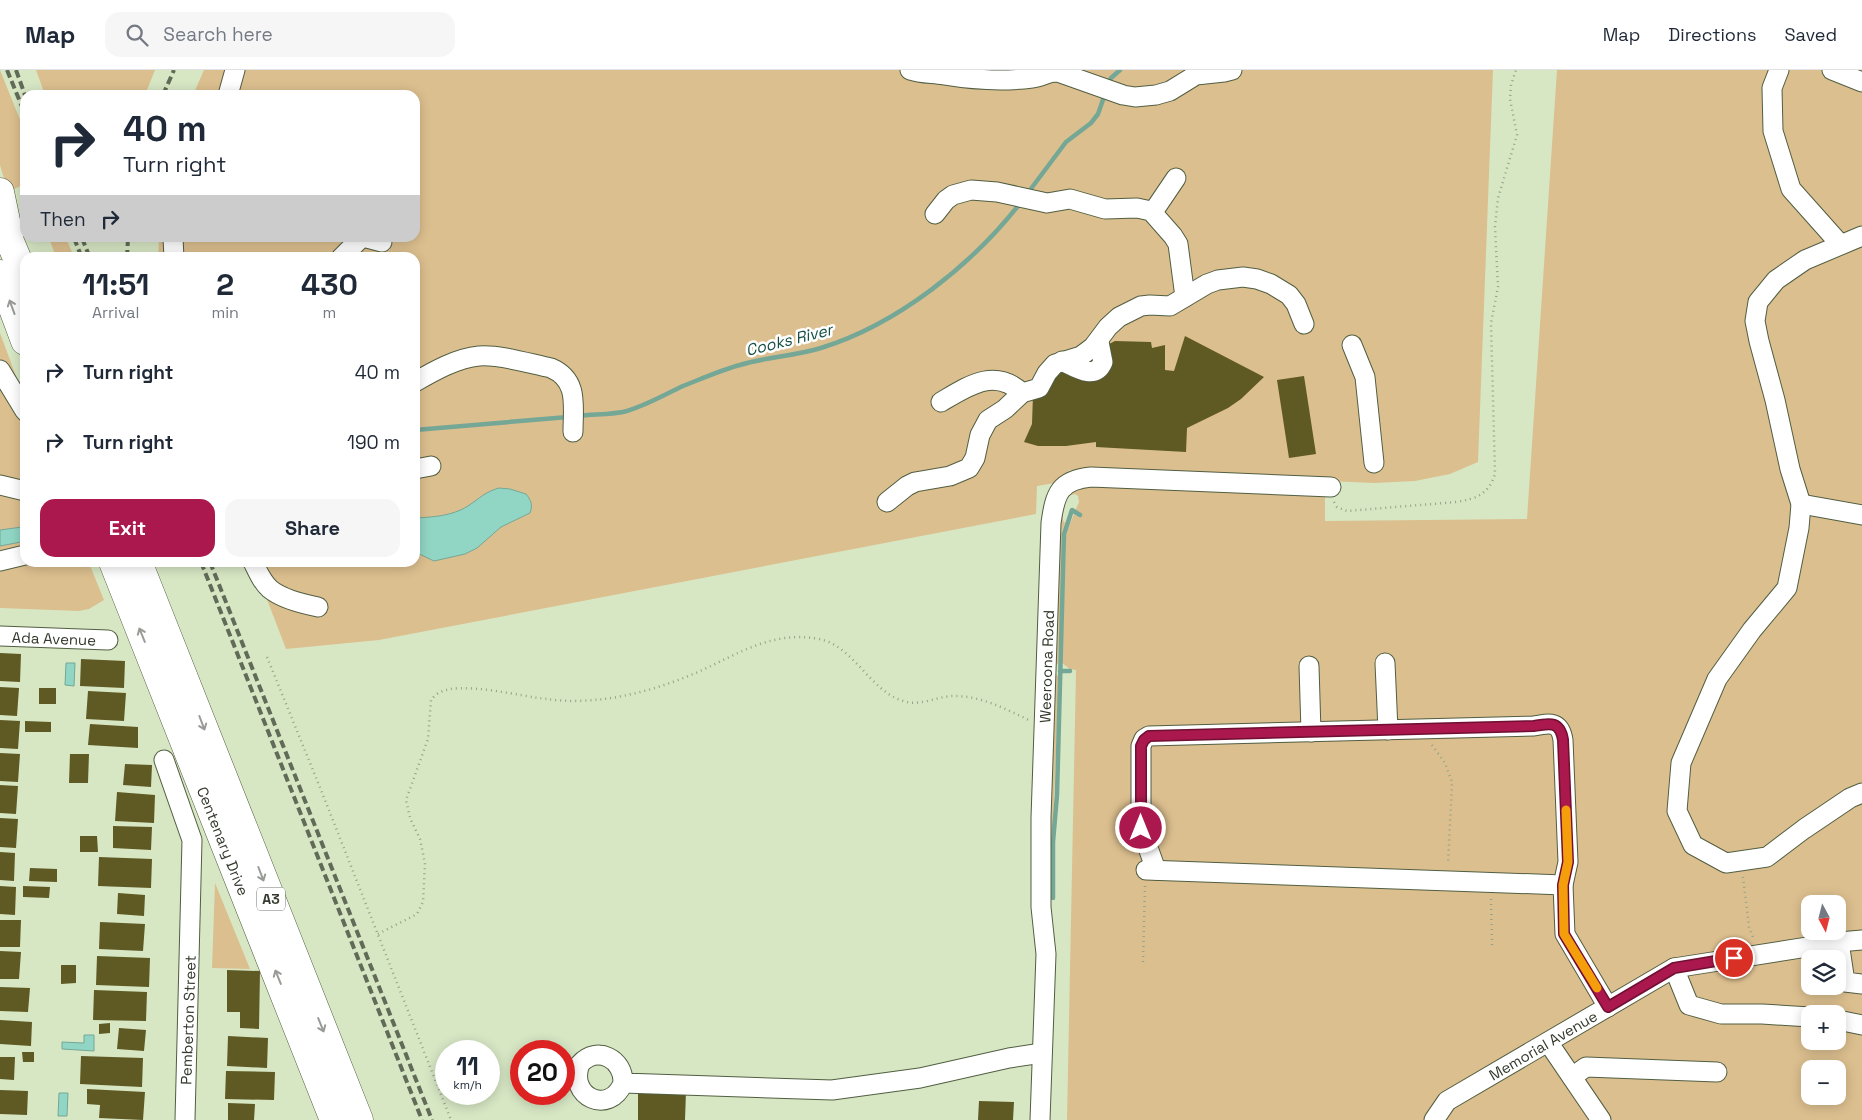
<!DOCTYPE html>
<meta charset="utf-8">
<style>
body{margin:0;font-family:"Space Grotesk",sans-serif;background:#f6f6f7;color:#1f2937;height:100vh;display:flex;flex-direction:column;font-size:19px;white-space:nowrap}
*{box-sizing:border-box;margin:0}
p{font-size:16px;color:#747a83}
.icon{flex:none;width:28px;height:28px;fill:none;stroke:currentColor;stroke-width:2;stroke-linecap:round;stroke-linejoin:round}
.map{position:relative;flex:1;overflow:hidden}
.panel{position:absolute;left:20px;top:182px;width:400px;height:315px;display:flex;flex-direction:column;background:#fff;border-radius:15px;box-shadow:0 2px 12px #0003}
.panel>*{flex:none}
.top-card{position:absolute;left:20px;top:20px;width:400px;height:152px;border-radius:15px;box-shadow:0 2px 12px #0003;background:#fff;color:#1f2937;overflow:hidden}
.needle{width:32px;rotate:173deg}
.controls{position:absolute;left:1801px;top:825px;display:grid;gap:10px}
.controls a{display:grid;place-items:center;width:45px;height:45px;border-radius:10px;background:#fff;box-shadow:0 2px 12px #0003;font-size:25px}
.speed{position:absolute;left:435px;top:970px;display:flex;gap:10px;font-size:25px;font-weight:700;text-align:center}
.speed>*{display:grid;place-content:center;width:65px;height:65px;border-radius:50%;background:#fff;box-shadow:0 2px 12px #0003;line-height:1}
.speed small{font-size:12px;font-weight:400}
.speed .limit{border:8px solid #d22;background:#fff;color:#111}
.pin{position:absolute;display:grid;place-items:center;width:42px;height:42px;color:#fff;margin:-21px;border:2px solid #fff;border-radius:50%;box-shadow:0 1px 5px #0007}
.me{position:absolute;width:55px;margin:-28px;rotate:0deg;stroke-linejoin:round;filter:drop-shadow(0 0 4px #0008)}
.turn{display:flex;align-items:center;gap:18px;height:105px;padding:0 20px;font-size:22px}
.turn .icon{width:65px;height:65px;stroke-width:2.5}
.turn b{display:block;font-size:35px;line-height:42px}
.then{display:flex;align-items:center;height:48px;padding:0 20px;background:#0003;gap:10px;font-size:19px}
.eta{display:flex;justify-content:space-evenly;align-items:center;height:85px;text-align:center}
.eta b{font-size:30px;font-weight:800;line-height:35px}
.button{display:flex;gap:10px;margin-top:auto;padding:10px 20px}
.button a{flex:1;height:58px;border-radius:15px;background:#ab184d;color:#fff;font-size:20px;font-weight:800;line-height:58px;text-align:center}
.button a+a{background:#f6f6f7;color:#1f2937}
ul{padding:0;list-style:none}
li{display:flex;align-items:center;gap:15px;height:70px;padding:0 20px}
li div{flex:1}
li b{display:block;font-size:19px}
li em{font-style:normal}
header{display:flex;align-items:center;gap:30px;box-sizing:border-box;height:70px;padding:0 25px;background:#fff;border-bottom:1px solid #e0e1e3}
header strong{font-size:24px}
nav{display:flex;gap:28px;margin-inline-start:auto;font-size:18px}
.search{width:350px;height:45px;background:#f6f6f7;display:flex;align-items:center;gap:12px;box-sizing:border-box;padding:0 18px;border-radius:15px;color:#747a83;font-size:19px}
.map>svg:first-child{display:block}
.green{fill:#dcbf8f;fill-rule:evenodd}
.water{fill:#91d6c4;stroke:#75a796}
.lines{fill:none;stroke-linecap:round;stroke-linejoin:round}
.stream{stroke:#75a796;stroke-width:4.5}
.building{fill:#5f5923}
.minor-casing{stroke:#515e41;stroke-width:21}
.highway-casing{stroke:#515e41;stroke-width:29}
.path{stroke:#96a288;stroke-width:2.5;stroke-dasharray:1 4;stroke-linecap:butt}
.minor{stroke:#fff;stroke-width:19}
.highway{stroke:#fff;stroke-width:28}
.rail{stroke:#626b57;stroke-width:4;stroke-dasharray:8 4;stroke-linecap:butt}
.oneway{stroke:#999c96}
.route-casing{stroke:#6f1032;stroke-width:12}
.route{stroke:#ab184d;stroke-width:9}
.slow{stroke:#f59e0b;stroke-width:9}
.labels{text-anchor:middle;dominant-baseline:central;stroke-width:5;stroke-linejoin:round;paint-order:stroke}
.shield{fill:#fff;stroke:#70746b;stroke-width:1}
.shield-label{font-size:14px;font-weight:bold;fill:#33392c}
.street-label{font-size:15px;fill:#33392c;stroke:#fff}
.water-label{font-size:16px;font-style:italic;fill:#175145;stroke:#fff}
</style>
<header>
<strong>Map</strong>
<div class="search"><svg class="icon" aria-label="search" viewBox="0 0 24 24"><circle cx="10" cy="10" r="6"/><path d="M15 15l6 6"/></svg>Search here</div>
<nav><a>Map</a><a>Directions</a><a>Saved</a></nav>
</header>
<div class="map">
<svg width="1862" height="1050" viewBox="0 0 1862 1050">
<rect width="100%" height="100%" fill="#d7e7c4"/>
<!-- green -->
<path class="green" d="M0,0L25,62V114L8,122L0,95Z
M36,0H155L145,25H45Z
M204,0H1493L1478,392L1450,404L1415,411L1374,413L1070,400L1055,413L1037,416L1036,444L379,570L286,579L253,493L415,492V188H158L159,168H415V25H193Z
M1557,0H1862V1050H1067L1076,600L1070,599L1062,593L1066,463L1074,444L1079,447L1080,443L1075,441L1079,432L1078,426L1075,424L1068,426L1085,415L1325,423V451L1527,449ZM1810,834H1838V861H1810ZM1810,889H1838V916H1810ZM1810,944H1838V971H1810ZM1810,999H1838V1026H1810Z
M49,168H66L74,187H56Z
M0,263L22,322H25V492L89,493L104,530L89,539L79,541L0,538Z
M1062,435L1063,450L1065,453L1062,462L1059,593L1054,596V603L1059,607L1051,806L1047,807L1057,460Z
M215,813L250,899L212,898Z"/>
<!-- water -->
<path class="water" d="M499,418L510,419L526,424C531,430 533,435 530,443L501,457L477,478L465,484L434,491L415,482V448C434,447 452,446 468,436C480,428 485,422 499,418Z
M22,457L25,459V467L21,472L0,476V460Z
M66,593H75L74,616L65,615Z
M84,965H94V981L62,979V972L84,973Z
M59,1023H68L67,1046H58Z"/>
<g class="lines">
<!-- stream -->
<path class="stream" d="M1108,14L1111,8L1120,0
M1027,124L1066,72L1091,53L1098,44L1105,24
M578,346C594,344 612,345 627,341C647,335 664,325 683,316C701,309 721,300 740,295C766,287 795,286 821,278C898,254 972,195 1021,132
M415,360L568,347
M1060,601H1070
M1053,828V772L1057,725L1064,464L1072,440L1080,445"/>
</g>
<!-- building -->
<path class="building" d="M1185,266L1264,307L1241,329L1228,338L1187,358L1186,382L1096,377V372L1066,376H1038L1024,372L1032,354L1033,324L1058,299L1090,308L1107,275L1115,271L1151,272L1152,278L1165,275V300L1174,301Z
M1304,306L1316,384L1289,388L1277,310Z
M0,583L21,584L20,612L0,611Z
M81,589L125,591L124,618L80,616Z
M0,617L19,618L17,646L0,645Z
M39,618H56V634H39Z
M88,621L126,623L124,651L86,649Z
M0,650L20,651L18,679L0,678Z
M25,651L51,652V662H25Z
M90,654L138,657V678L88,675Z
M0,683L20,684L18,712L0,711Z
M70,684H89L88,713H69Z
M125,694L152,695L151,717L123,715Z
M0,715L18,716L16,744L0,743Z
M117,722L155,725L154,753L115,751Z
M0,748L18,749L16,778L0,777Z
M113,756L152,757L151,780L113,778Z
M80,766H97L98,782H80Z
M0,782L15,783L14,811L0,810Z
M99,787L152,789L151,818L98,816Z
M30,798L57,799V812L29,811Z
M0,816L16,817L15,845L0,844Z
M23,816L50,817L49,828L23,827Z
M118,823L145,825L144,846L117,844Z
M0,850H21L20,877H0Z
M100,852L145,854L143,881L99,879Z
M0,881L21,882L19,909H0Z
M97,886L150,888L149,917L96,915Z
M61,895H76V913L61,914Z
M227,900L260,901L259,959L240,958V942H227Z
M0,917L30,918L28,942L0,941Z
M94,920L147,922L146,951L93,950Z
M0,950L32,952L31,976L0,974Z
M110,953V963L99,964V954Z
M119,958L146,960L144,981L117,979Z
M228,966L268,968L267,998L227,996Z
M22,982H34V992H23Z
M81,986L143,988L142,1017L80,1014Z
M0,987H15L14,1010L0,1009Z
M226,1001L275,1002L274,1030L225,1029Z
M87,1019L145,1022L143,1050L99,1048L100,1035L87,1034Z
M0,1020L28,1021L27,1045L0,1044Z
M638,1020L686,1021L685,1050H638Z
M979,1031L1014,1032L1013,1050H978Z
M228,1033L255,1034L254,1050H228Z"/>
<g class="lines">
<defs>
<g id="minor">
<path d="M910,0C922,4 933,3 944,5C974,10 1002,12 1032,8C1042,7 1049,1 1058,2L1123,25L1135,27L1156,25L1170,21L1196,5L1224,2L1232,0"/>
<path d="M1779,0L1772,18L1773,61L1791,119L1840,174"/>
<path d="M1832,0L1862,12"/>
<path d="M228,25L235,0"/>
<path d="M1153,142L1176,108"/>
<path d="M935,144L946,130L953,125L971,120L997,122L1047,133L1070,129L1105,139L1137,138L1151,141L1173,166L1178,174L1185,227"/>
<path d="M1862,166L1805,190L1776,210L1758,232L1755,251L1759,271L1775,330L1790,399L1801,434L1799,458L1787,518L1752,560L1717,609L1681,693L1677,741L1693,775L1726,793L1767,787L1804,759L1850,728L1862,723"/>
<path d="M173,168L174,188"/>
<path d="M367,168L382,172"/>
<path d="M341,188L361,168"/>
<path d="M1352,275L1365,307L1374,393"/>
<path d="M1062,291C1075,297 1095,311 1103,292L1099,272"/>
<path d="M0,300L25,341"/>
<path d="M415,312C434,301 457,288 479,286C499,284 531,294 551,298C579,310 573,336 573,362"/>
<path d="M941,332C968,316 995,297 1022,323"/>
<path d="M415,399L431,396"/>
<path d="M0,415L25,421"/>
<path d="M887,432L907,416L915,412L950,406L969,398L975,388L980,365L988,350L1005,339L1022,323L1039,318L1047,303L1055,294L1081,286L1093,277L1108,257L1119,247L1141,236L1150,235L1170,236L1207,214L1218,210L1243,207L1257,209L1271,214L1289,225L1296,234L1304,254"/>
<path d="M1801,434L1862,445"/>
<path d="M0,491L25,485"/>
<path d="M253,492C258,502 262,512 270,519C282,529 303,534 318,537"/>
<path id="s1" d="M0,566L108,570"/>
<path d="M1385,593L1388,660"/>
<path d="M1309,596L1311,662"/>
<path d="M164,690L192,770L185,1050"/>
<path d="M1146,800L1563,815L1565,864L1608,937"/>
<path d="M1156,800L1141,758V676L1144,669L1149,666L1534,656C1550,653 1560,651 1563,670L1568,792L1563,815"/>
<path d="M1839,872L1845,912L1862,914"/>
<path d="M1674,898L1689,935L1721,944H1762L1810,947"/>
<path d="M1838,950L1862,955"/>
<path d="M1548,972L1601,1050"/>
<path d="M1572,1007L1586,997L1717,1002"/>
<path d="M623,1013C624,989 597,975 580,994C567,1027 610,1046 623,1013L832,1020L920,1008L1009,988L1042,983"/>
<path id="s2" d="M1040,1050L1046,884L1041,837V748L1051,453C1055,423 1060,410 1091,407L1331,417"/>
<path id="s3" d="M1434,1050L1447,1031L1674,898L1839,872L1862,870"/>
</g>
<g id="highway">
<path d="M0,122L9,165"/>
<path d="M0,148L25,207"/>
<path d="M0,204L25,271"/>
<path id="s4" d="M113,492L334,1050"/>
<path d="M138,492L359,1050"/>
</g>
</defs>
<!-- minor casing -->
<use href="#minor" class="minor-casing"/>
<!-- highway casing -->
<use href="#highway" class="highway-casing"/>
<!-- path -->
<path class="path" d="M1334,432L1337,437L1347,441L1456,432C1476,429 1489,424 1495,404L1491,253L1498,217L1495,157L1498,128L1517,65L1510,29L1511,15L1516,0
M267,587L321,720L451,1050
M1432,675L1445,693L1452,712L1448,794
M1743,807L1749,857L1754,870
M1491,829L1492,875
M378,864L417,844L423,832L425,793L420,769L410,748L406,730L428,669L431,630C433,628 436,624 439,623C459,610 523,627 547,629C565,632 586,631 604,629C636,625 668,615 698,602C738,584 773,560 819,569C854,576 870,621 903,631C920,637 937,626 954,626C982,626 1005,639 1029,650
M1143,892L1145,816"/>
<!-- minor -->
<use href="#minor" class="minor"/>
<!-- highway -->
<use href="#highway" class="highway"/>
<!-- rail -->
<path class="rail" d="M7,0L25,44
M16,0L25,25
M163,25L174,0
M74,168L82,188
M82,168L90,188
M127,188L128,168
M201,492L422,1050
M210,492L432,1050"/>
</g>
<!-- one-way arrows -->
<defs><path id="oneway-shaft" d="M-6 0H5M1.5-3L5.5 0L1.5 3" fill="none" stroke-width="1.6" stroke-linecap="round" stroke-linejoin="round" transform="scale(1.25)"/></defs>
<g class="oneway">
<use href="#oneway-shaft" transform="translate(12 237) rotate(-110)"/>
<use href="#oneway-shaft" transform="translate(142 565) rotate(-112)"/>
<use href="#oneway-shaft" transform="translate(202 653) rotate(69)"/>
<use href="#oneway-shaft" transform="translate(261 804) rotate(69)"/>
<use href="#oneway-shaft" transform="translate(278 907) rotate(-112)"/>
<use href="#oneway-shaft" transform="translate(321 955) rotate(68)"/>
</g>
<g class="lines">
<defs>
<path id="route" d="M1141,758V676L1144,670L1149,666L1534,656C1550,653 1560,651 1563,670L1568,792L1563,815L1564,864L1608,937L1674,898L1734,888"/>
</defs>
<!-- route casing -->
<use href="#route" class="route-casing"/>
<!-- route -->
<use href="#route" class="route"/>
<!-- slow -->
<path class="slow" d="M1566,740L1568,792L1563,815L1564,864L1597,918"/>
</g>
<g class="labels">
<!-- shield labels -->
<rect class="shield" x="257" y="817.5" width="28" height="23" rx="4"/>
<g class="shield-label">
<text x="271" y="829">A3</text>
</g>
<!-- street labels -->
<g class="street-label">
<text stroke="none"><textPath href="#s1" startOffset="54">Ada Avenue</textPath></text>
<text stroke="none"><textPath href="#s2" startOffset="454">Weeroona Road</textPath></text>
<text stroke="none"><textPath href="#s4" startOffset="300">Centenary Drive</textPath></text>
<text transform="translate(188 950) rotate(-88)">Pemberton Street</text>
<text stroke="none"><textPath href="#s3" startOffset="134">Memorial Avenue</textPath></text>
</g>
<!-- water labels -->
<g class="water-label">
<text transform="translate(789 270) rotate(-14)">Cooks River</text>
</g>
</g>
</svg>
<div class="controls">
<a><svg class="needle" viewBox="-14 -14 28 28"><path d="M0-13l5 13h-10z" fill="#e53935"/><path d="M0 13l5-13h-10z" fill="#747a83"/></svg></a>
<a><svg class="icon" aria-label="layers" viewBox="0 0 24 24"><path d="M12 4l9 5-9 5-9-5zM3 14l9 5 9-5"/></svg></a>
<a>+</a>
<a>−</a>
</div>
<div class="speed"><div>11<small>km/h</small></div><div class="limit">20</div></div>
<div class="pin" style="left:1734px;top:888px;background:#d93025"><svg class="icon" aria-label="arrive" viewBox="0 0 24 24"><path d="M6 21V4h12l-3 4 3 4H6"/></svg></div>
<svg class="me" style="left:1141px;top:758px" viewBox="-20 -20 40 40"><circle r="17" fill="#ab184d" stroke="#fff" stroke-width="3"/><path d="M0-11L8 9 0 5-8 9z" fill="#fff"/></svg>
<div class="top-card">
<div class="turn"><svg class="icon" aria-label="right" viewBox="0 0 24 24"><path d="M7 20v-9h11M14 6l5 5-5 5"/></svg><div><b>40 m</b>Turn right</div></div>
<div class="then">Then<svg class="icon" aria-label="right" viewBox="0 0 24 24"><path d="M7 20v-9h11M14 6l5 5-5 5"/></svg></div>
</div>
<section class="panel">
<div class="eta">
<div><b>11:51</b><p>Arrival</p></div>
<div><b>2</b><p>min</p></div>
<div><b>430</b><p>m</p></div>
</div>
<ul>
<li><svg class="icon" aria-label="right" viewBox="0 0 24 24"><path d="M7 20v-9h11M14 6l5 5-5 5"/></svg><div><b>Turn right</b></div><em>40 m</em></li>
<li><svg class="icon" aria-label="right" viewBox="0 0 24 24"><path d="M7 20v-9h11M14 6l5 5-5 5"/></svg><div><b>Turn right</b></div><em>190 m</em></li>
</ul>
<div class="button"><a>Exit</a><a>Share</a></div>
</section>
</div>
